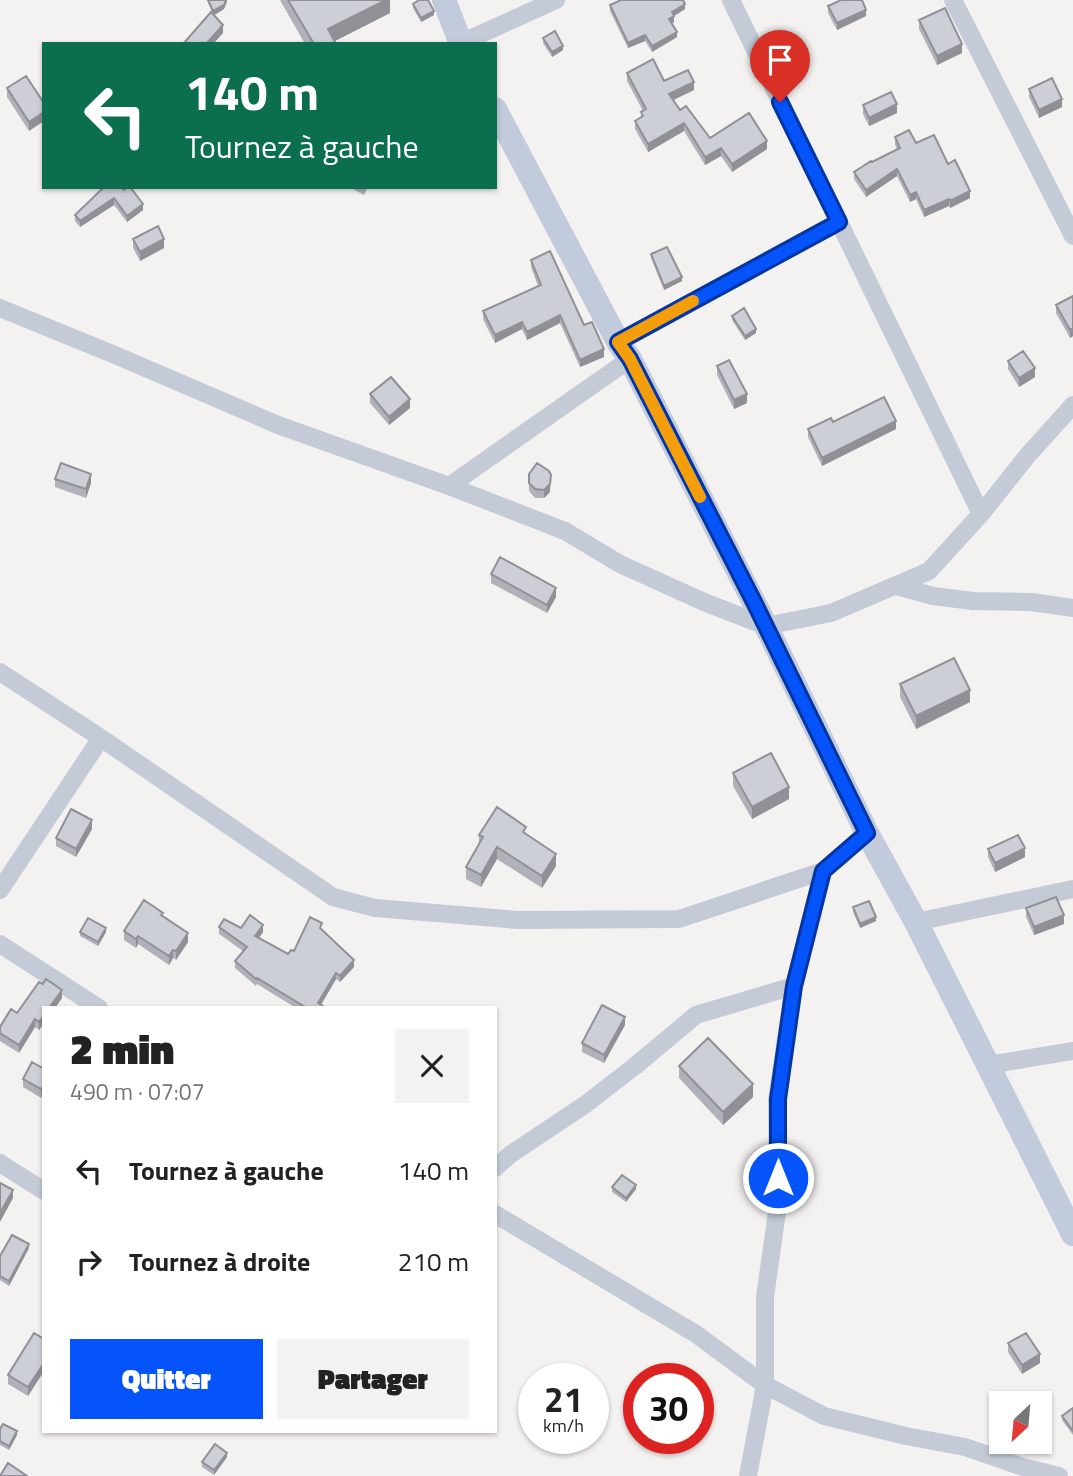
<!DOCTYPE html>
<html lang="fr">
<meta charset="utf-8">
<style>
body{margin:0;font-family:"Titillium Web",sans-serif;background:#f2f2f2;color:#222;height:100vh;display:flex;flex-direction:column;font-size:26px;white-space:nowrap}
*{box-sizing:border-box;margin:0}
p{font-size:23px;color:#767676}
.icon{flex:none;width:38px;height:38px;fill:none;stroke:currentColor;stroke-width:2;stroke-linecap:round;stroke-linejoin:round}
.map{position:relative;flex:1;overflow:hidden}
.drawer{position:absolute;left:42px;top:1006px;width:455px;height:427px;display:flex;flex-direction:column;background:#fff;border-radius:0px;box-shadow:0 2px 5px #0004}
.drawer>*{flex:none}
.hud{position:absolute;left:42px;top:42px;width:455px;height:147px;border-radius:0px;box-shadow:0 2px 5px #0004;background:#0b6e4f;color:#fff;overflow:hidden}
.needle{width:46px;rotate:206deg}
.fabs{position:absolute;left:989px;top:1391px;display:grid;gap:14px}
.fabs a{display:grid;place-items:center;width:63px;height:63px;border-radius:0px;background:#fff;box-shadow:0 2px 5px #0004;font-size:35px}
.speed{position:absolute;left:518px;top:1363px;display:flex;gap:14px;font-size:35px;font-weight:700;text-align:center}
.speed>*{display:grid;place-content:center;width:91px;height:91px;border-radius:50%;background:#fff;box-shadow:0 2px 5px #0004;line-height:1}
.speed small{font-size:18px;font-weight:400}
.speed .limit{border:10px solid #d22;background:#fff;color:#111}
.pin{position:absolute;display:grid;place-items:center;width:60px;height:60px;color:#fff;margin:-72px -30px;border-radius:50% 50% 50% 0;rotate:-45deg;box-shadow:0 0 7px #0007}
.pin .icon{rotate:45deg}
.me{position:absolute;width:77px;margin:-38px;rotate:0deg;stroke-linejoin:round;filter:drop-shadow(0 0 5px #0008)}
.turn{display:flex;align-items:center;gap:24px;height:147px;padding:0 28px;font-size:32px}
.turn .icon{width:91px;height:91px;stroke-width:2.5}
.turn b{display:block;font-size:49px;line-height:60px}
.round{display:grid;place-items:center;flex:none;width:74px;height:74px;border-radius:0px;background:#f2f2f2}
.headline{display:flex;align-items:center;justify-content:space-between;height:119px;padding:0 28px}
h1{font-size:42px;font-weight:800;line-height:52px}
.action{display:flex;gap:14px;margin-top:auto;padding:14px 28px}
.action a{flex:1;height:80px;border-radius:0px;background:#0453fb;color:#fff;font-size:28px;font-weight:800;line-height:80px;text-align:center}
.action a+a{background:#f2f2f2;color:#222}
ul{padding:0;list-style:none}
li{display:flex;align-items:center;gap:21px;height:91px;padding:0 28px}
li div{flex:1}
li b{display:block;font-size:26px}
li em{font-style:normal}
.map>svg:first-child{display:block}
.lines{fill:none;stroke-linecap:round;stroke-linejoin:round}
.minor{stroke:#c4cbd7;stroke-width:18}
.secondary{stroke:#c2cbdc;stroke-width:24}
.wall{fill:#b0b2b9}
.shaded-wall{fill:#909196}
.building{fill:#cdcfd7;stroke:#909196;stroke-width:2}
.route-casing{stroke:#0336a3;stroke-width:18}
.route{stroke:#0453fb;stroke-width:12}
.slow{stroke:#f59e0b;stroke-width:12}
</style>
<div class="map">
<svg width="1073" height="1476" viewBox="0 0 1073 1476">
<rect width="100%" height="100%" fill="#f4f1f1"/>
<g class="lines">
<!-- minor -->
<path class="minor" d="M731,0L981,514
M953,0L1073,236
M461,43L556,0
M0,308L115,355L278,425L449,486L565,531L620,564L704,602L766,626L831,613L929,571L981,514L1028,455L1073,405
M618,342L839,222
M449,486L630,359
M896,586L933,596L973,601L1032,602L1073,608
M0,672L101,738L333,897L375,908L518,920L679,919L823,871L867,833
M0,890L101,738
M916,922L1073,889
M0,944L99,1008
M988,1065L1073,1051
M0,1163L44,1191
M495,1168L511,1154L586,1104L635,1066L696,1015L794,986
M495,1214L696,1334L765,1385L824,1416L906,1436L965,1447L1023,1467L1059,1476
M748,1476L765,1385V1297L778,1205L777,1099L794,986L823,871"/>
<!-- secondary -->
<path class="secondary" d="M444,0L461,44
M495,109L618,342L630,359L766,626L867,833L916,922L1073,1234"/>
</g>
<!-- wall -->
<path class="wall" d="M207,0H227L224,9L214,15L223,33L213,44H183L213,15Z
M280,0H390V13L335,41L337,44H305Z
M413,4L434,15L421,22L413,8Z
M610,5L685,9L674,16V22L672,23L677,37L652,52L645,41L628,48L610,11Z
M828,6L866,16L837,30L828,13Z
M919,20L962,53L937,65L919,29Z
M543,38L563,50L552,57L543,43Z
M627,73L694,90L673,100L680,110L710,138L767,149L732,172L721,156L705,165L684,131L648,152L635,129V121L641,117V112L643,111L627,81Z
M7,88L44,103L29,131L7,97Z
M1029,89L1062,107L1039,118L1029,97Z
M863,105L897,113L869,126L863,114Z
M895,137L916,143L948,164L970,198L950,208L949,206L924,217L916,199L910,202L897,176L866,197L854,179V172L897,150L895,144Z
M102,187H122L143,210L127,222L114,205L80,227L75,221V215L103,189Z
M349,187H368L364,195Z
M133,239L164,248L140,261L133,248Z
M651,254L682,281L664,290L651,258Z
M531,260L584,325L604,357L580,367L560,323L527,340L522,329L495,343L483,319V311L538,286L531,267Z
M1073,296V336L1070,338L1056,313V305Z
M732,316L756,333L745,340L732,320Z
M1008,361L1035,377L1019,387L1008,369Z
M717,366L747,403L734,409L717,375Z
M370,394L410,408L389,425L370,403Z
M833,422L896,429L822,466L808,437V429Z
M529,474L550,492L544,498H535L529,491Z
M55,479L91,483L86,498L55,487Z
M491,574L556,597L547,613L491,583Z
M900,684L970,702L916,729L900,697Z
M733,773L789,799L752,819L733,786Z
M92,829L76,857L56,846V838Z
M526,834L556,866L542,888L497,859L481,887L466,879V867L479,844V835Z
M988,849L1025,857L995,872L988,857Z
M853,907L876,921L860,928L853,912Z
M1026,908L1064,924L1034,935L1026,917Z
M163,916L188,942L176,960L173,958L169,965L138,944L136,948L124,940V931Z
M219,927L241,928L263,932L259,938L288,954L322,930L354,967L340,982L336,979L321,1005L326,1008H296L257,984L256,986L235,968V961L243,951L219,934Z
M80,932H106L98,946L80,936Z
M62,998L55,1008H44V1023L39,1030L35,1027L19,1053L0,1041V1027L17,1013Z
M625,1025L604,1063L582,1052V1043Z
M679,1066L753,1097L723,1125L679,1078Z
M44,1069L41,1098L23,1087V1079Z
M612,1187L636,1189L626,1202L612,1192Z
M29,1248L9,1286L0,1280V1256Z
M44,1339V1371L28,1396L8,1384V1375Z
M1008,1343L1040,1363L1022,1374L1008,1352Z
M1073,1408V1435L1062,1420V1416Z
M0,1429L17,1435L9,1450L0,1445Z
M227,1457L214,1475L202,1467V1462Z"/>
<!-- shaded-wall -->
<path class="shaded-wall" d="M226,0H227V2L224,9L213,16V11Z
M386,0H390V13L329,44L328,29Z
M685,4V9L674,16V22L669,24V19L672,12Z
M866,10V16L837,30V23Z
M434,11V15L421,22V18Z
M223,25V33L213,44H206Z
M677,32V37L652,52V46Z
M645,35V41L628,48V43Z
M962,44V53L937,65V56Z
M563,46V50L552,57V52Z
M694,82V90L669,102V94Z
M1062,99V107L1039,118V110Z
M897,104V113L869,126V118Z
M44,112V121L29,131V122Z
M684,123V131L648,152V144Z
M767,141V149L732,172V164Z
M721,148V156L705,165V157Z
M897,169V176L866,197V190Z
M970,191V198L950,208V201Z
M916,192V199L910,202V195Z
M114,198V205L80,227V221Z
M949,199V206L924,217V210Z
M143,204V210L127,222V216Z
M164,239V248L140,261V252Z
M682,277V281L664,290V286Z
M560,315V323L527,340V332Z
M522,322V329L495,343V335Z
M1073,328V336L1070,338V330Z
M756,329V333L745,340V336Z
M604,349V357L580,367V360Z
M1035,368V377L1019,387V378Z
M747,394V403L734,409V400Z
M410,399V408L389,425V417Z
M896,421V429L822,466V458Z
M91,474V483L86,498V489Z
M551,475L550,492L544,498V490Z
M556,588V597L547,613V605Z
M970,690V702L916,729V716Z
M789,787V799L752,819V807Z
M92,820V829L76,857V849Z
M497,847V859L481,887V875Z
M1025,848V857L995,872V863Z
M556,854V866L542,888V876Z
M1064,915V924L1034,935V927Z
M876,917V921L860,928V924Z
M263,925V932L255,943V936Z
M106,928V932L98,946V942Z
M188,933V942L176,960V951Z
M138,936V944L136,948V939Z
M173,950V958L169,965V956Z
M354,960V967L340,982V976Z
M336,973V979L319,1008L318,1003Z
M62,990V998L55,1008H49Z
M44,1015V1023L39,1030V1022Z
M625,1017V1025L604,1063V1055Z
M35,1019V1027L19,1053V1045Z
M753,1084V1097L723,1125V1112Z
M44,1085V1094L41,1098V1089Z
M636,1185V1189L626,1202V1198Z
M13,1190V1198L0,1222V1213Z
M29,1244V1248L9,1286V1281Z
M1040,1354V1363L1022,1374V1365Z
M44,1363V1371L28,1396V1387Z
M17,1431V1435L9,1450V1446Z
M227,1453V1457L214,1475V1470Z"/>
<!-- building -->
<path class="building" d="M208,0H226L224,5L213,11Z
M288,0H386L328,29L336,44H314Z
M419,0H428L434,11L421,18L413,4Z
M621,0H683L685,4L672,12L674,16L669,19L677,32L652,46L645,35L628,43L610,5Z
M841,0H862L866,10L837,23L828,6Z
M945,8L962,44L937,56L919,20Z
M211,12L223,25L206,44H183Z
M555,31L563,46L552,52L543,38Z
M653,59L664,81L688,70L694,82L669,94L680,110L686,106L710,138L749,113L767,141L732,164L721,148L705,157L684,123L648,144L635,121L643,116L641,112L646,109L627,73Z
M26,76L44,103V112L29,122L7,88Z
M1052,78L1062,99L1039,110L1029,89Z
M891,92L897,104L869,118L863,105Z
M909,130L916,143L934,135L948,164L955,160L970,191L950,201L949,199L924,210L916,192L910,195L897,169L866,190L854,172L871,161L872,162L900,148L895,137Z
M104,187H122L124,190L128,187H130L143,204L127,216L114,198L80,221L75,215Z
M158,226L164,239L140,252L133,239Z
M667,247L682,277L664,286L651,254Z
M550,251L584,325L592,322L604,349L580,360L560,315L527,332L522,322L495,335L483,311L541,285L531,260Z
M1073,296V328L1070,330L1056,305Z
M744,308L756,329L745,336L732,316Z
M1023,351L1035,368L1019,378L1008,361Z
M729,360L747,394L734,400L717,366Z
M391,377L410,399L389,417L370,394Z
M884,397L896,421L822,458L808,429L831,418L833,422Z
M61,463L91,474L86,489L55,479Z
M537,463L549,471L551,475L550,484L544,490L535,489L529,483V474Z
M500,557L556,588L547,605L491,574Z
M954,658L970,690L916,716L900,684Z
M771,753L789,787L752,807L733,773Z
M497,807L526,827L523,832L556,854L542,876L497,847L481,875L466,867L483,837L479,835Z
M71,809L92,820L76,849L56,838Z
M1018,835L1025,848L995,863L988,849Z
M1056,897L1064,915L1034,927L1026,908Z
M144,900L163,913L161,915L188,933L176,951L173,950L169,956L138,936L136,939L124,931Z
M869,901L876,917L860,924L853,907Z
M250,915L263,925L255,936L288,954L291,950L294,951L310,917L322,923L320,928L354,960L340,976L336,973L318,1003L326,1008H307L257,978L256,979L235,961L247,947L219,927L224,919L241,928Z
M88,918L106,928L98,942L80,932Z
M46,979L62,990L49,1008H44V1015L39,1022L35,1019L19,1045L0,1033V1027L11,1009L17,1013L39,982L43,984Z
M602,1005L625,1017L604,1055L582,1043Z
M708,1038L753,1084L723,1112L679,1066Z
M32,1062L44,1069V1085L41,1089L23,1079Z
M622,1175L636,1185L626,1198L612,1187Z
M0,1183L13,1190L0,1213Z
M12,1235L29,1244L9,1281L0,1276V1256Z
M34,1333L44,1339V1363L28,1387L8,1375Z
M1026,1333L1040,1354L1022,1365L1008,1343Z
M1073,1408V1431L1062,1416Z
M3,1424L17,1431L9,1446L0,1441V1429Z
M215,1444L227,1453L214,1470L202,1462Z
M8,1463L27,1476H0Z"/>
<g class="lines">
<defs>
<path id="route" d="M778,1178V1099L794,986L823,871L867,833L754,602L630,359L618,342L839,222L780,102"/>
</defs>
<!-- route casing -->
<use href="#route" class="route-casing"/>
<!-- route -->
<use href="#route" class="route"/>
<!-- slow -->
<path class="slow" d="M693,301L618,342L630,359L700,497"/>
</g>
</svg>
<div class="fabs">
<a><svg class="needle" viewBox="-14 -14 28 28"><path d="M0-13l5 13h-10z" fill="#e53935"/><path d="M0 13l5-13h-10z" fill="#767676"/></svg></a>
</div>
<div class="speed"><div>21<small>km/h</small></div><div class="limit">30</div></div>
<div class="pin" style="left:780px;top:102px;background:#d93025"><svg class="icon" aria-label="arrive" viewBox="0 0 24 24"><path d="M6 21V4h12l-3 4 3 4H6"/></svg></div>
<svg class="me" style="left:778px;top:1178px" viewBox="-20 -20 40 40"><circle r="17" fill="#0453fb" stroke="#fff" stroke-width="3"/><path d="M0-11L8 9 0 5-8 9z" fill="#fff"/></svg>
<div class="hud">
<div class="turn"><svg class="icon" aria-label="left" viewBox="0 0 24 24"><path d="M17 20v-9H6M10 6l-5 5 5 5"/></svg><div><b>140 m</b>Tournez à gauche</div></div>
</div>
<section class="drawer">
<div class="headline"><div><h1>2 min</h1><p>490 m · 07:07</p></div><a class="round"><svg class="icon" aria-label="close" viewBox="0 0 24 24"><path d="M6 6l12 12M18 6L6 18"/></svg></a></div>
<ul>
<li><svg class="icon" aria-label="left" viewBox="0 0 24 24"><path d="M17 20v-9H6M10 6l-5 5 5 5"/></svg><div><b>Tournez à gauche</b></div><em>140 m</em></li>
<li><svg class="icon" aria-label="right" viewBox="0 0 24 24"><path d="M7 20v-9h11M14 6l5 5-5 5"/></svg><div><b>Tournez à droite</b></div><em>210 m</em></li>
</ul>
<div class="action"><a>Quitter</a><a>Partager</a></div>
</section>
</div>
